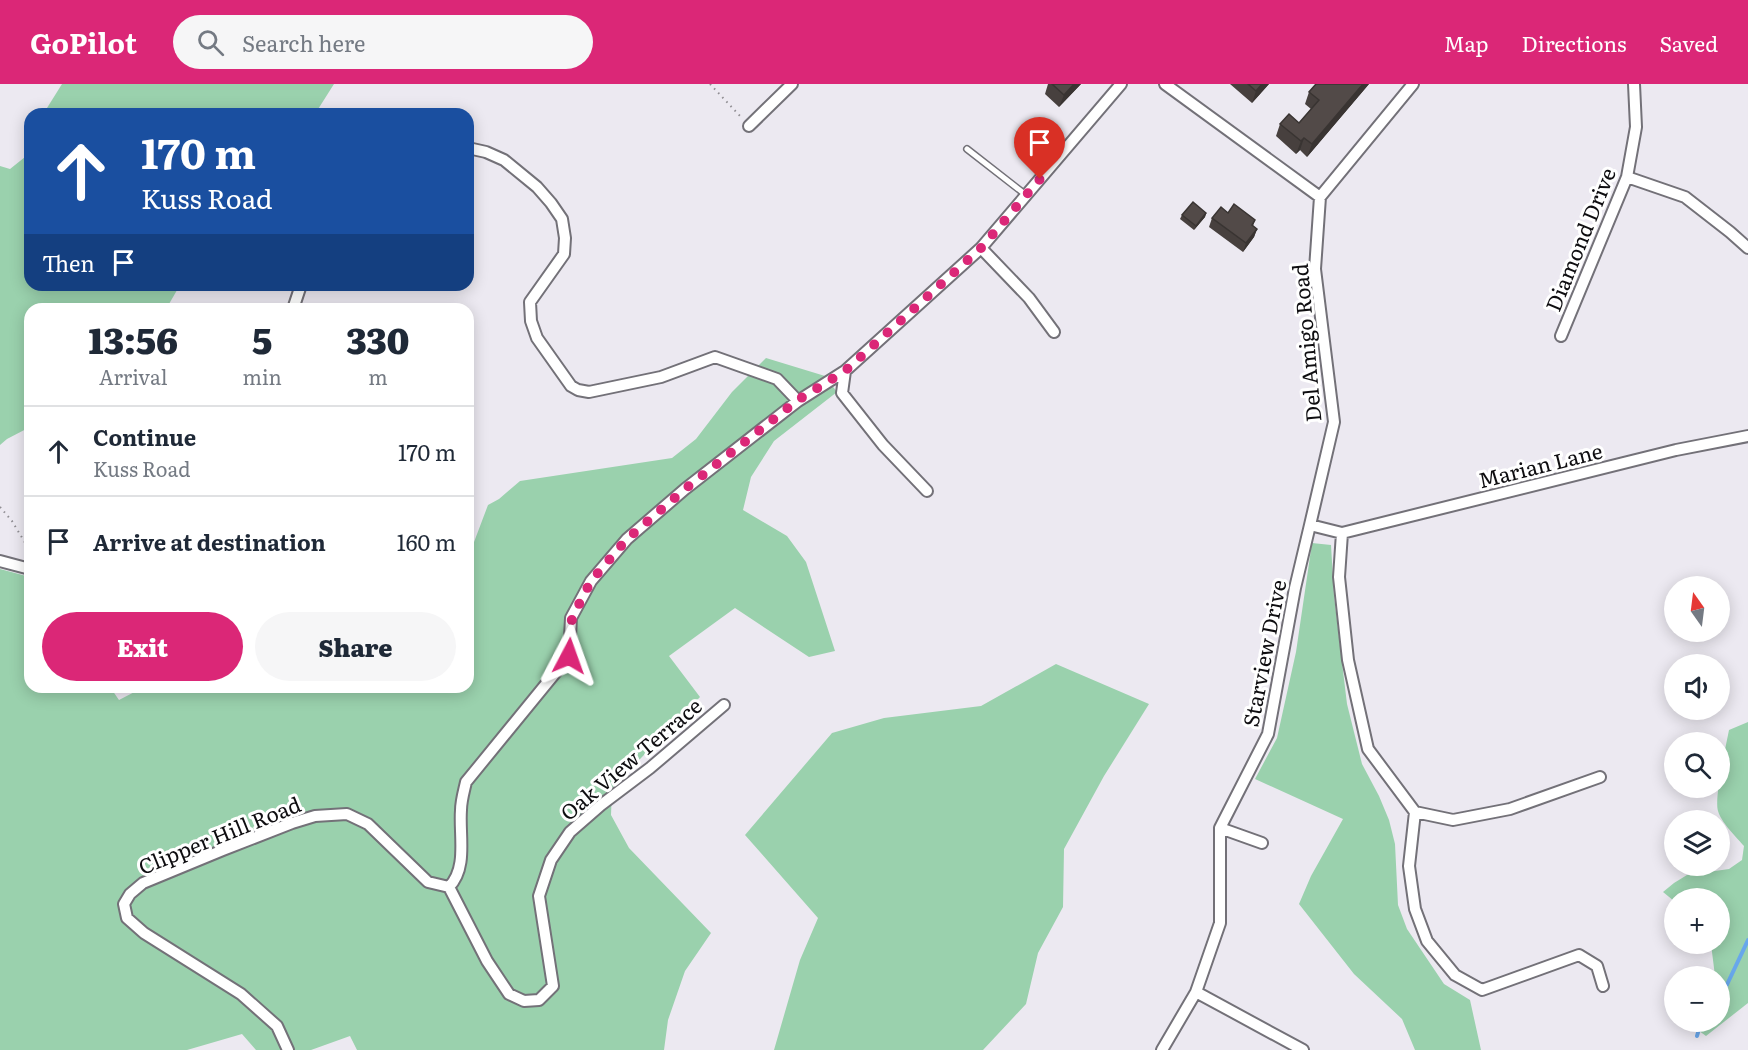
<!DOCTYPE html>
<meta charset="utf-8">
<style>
body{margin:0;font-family:Literata,serif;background:#f6f6f7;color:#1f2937;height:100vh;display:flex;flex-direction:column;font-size:22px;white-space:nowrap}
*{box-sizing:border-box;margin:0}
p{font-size:20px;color:#747a83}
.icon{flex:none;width:33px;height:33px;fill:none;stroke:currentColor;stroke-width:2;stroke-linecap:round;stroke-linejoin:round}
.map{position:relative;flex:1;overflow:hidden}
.panel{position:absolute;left:24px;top:219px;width:450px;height:390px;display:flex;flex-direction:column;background:#fff;border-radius:18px;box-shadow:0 3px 15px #0003}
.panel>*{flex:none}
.banner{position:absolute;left:24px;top:24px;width:450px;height:183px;border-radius:18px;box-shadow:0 3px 15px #0003;background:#1a4fa0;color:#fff;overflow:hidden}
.needle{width:39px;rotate:346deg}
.buttons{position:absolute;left:1664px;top:492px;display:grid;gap:12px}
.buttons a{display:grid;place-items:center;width:66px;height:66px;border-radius:50%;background:#fff;box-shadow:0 3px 15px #0003;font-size:30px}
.pin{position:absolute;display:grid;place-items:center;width:51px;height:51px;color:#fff;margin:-62px -26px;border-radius:50% 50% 50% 0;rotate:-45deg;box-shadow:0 0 6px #0007}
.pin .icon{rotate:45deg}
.me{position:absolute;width:66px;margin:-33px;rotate:4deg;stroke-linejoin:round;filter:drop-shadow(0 0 4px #0008)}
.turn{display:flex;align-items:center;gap:21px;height:126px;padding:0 18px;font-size:27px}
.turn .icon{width:78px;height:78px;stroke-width:2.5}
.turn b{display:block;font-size:42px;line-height:51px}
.then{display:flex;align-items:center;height:57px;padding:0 18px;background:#0003;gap:12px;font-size:22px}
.eta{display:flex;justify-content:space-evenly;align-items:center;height:102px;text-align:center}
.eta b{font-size:36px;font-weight:800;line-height:42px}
.button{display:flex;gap:12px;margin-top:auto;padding:12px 18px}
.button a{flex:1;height:69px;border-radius:36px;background:#db2777;color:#fff;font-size:24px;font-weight:800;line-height:69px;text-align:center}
.button a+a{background:#f6f6f7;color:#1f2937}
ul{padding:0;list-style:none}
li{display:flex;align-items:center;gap:18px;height:90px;padding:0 18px;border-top:2px solid #e0e1e3}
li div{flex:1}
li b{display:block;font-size:22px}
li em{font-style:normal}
header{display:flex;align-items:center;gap:36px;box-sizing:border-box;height:84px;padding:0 30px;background:#db2777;color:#fff}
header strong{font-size:28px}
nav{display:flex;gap:33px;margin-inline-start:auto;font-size:21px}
.search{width:420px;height:54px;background:#f6f6f7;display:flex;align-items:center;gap:15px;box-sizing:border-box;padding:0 21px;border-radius:33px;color:#747a83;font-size:22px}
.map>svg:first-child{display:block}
.green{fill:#9ad1ad}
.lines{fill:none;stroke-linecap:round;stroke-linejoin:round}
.stream{stroke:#68a7eb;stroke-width:4}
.service-casing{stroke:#737178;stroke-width:8}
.minor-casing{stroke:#737178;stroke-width:14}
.path{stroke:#908e93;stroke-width:2;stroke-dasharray:1.5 4.5;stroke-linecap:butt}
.service{stroke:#fff;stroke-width:5}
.minor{stroke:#fff;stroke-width:10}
.wall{fill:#47403e}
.shaded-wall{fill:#393432}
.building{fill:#524a48;stroke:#393432;stroke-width:1.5}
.route{stroke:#db2777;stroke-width:10;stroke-dasharray:0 18}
.labels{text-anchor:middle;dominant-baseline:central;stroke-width:6;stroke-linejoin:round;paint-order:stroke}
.street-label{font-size:21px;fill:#0e0d10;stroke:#fff}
</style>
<header>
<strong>GoPilot</strong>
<div class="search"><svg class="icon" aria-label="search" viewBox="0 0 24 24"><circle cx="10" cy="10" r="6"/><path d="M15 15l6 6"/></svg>Search here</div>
<nav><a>Map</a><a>Directions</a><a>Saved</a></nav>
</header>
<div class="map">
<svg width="1748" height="966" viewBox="0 0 1748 966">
<rect width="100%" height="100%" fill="#ece9f1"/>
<!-- green -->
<path class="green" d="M62,0H334L315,30H48L47,24Z
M30,67V201H180L169,220L164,225H30V343L7,355L0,361V82L10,85L25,73Z
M766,274L825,292L837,308L774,357L751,393L743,426L787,452L806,478L835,567L809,573L735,524L669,572L700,613L612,704L611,731L629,764L711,849L685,887L668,936L664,966H357L350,952L311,966H256L242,950L187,966H0V485L30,493V603H110L119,616L144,603H468V474L488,421L499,415L520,397L672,374L696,355L732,308Z
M1312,459L1331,461L1334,512L1347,620L1362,680L1379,712L1389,736L1395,760L1398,821L1407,845L1444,900L1470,916L1481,966H1415L1402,935L1354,890L1299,820L1311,792L1343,735L1255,695L1277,654L1296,568Z
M1056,580L1149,620L1104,692L1064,765L1063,823L1038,869L1026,920L983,966H774L800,876L818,834L745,751L832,649L884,634L981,622Z
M1748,638V919L1706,952L1687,938H1719V892H1715L1711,860H1719V814H1674V817L1663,808L1674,799L1687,791L1729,785L1742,776L1744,762C1736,753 1721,738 1718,727C1714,714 1726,662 1729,646Z"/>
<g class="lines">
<!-- stream -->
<path class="stream" d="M1719,915L1723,909L1748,856
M1697,952L1701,938"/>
<defs>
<path id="service" d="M967,65L1026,111"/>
<path id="minor" d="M1165,0L1320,113
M1413,0L1320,113L1315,185L1334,338L1310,441L1342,449L1339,493L1348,576L1368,665L1415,728L1409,782L1415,825L1427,857L1455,891L1482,906L1579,871L1597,882L1603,902
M749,42L792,0
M468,64L486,68L504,76L537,103L551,119L562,135L565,154L564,170L530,218L531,237L537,254L571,302L578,306L589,308L661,293L715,273L777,295L798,317
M1627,93L1685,113L1730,148L1748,164
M981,164L1029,214L1054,248
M293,225L301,201
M1561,252L1627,93L1636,43L1634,0
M845,287L842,309L883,361L927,407
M1342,449L1676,366L1748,352
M0,477L30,485
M1415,728L1453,736L1510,725L1600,693
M1220,744L1262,759
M449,803L487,877L509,910L524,917L539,916L553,902L539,812L551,776L570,748L601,721L650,684L724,621
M1196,908L1303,966
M288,966L277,942L241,910L144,849L127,834L124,820L130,810L143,799L223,766L292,739L315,732L347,730L368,740L428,798L449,803C468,784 459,751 461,726C461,717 464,707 466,698L569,572L571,534L591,497L627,455L685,405L798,317L845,287L981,164L1121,0
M1162,966L1196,908L1220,839V744L1268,650L1295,504L1310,441"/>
</defs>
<!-- service casing -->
<use href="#service" class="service-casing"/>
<!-- minor casing -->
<use href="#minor" class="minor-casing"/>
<!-- path -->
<path class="path" d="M710,0L741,33
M0,423L12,437L30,467"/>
<!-- service -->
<use href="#service" class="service"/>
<!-- minor -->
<use href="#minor" class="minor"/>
</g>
<!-- wall -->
<path class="wall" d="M1048,0H1081L1059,23L1045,10Z
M1230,0H1269L1252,19Z
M1316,0H1369L1307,73L1300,66L1296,70L1276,52L1280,40L1299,39L1311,25L1305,20L1309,8Z
M1206,129L1205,133L1194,146L1180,135L1182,131Z
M1228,129L1255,136L1253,142L1257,145L1254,153L1243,168L1209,143L1212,134Z"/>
<!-- shaded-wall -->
<path class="shaded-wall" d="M1074,0H1081L1059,23L1064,11Z
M1262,0H1269L1252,19L1256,7Z
M1363,0H1369L1307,73L1312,60Z
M1304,54L1300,66L1296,70L1301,57Z
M1206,129L1205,133L1194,146L1196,142Z
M1257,145L1254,153L1243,168L1246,159Z"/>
<!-- building -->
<path class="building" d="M1052,0H1074L1064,11Z
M1248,0H1262L1256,7Z
M1316,0H1363L1312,60L1304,54L1301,57L1280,40L1289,30L1299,39L1319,16L1309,8Z
M1193,118L1206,129L1196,142L1182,131Z
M1234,120L1255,136L1252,141L1257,145L1246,159L1212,134L1221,123L1228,129Z"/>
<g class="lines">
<!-- route -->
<path class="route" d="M569,572L572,534L591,497L627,455L685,405L798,316L845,287L981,164L1040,95"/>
</g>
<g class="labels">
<!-- street labels -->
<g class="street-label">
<text transform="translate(1579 155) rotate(-68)">Diamond Drive</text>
<text transform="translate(1305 259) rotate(-95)">Del Amigo Road</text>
<text transform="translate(1540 380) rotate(-14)">Marian Lane</text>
<text transform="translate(1263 569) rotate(-79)">Starview Drive</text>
<text transform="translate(630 674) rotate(-40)">Oak View Terrace</text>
<text transform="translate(219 750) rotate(-22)">Clipper Hill Road</text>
</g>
</g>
</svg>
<div class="buttons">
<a><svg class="needle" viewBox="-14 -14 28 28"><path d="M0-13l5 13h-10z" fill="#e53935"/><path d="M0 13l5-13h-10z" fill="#747a83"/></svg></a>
<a><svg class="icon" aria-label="sound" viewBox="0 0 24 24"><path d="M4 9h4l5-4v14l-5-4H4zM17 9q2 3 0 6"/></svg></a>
<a><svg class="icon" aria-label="search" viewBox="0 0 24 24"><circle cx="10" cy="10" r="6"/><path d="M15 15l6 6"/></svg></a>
<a><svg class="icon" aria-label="layers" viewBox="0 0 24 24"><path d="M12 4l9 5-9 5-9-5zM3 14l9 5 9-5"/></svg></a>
<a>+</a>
<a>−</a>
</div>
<div class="pin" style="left:1040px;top:95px;background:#d93025"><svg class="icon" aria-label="arrive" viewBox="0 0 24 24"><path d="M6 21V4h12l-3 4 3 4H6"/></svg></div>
<svg class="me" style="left:569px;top:572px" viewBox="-20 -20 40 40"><path d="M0-17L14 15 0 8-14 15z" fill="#db2777" stroke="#fff" stroke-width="4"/></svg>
<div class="banner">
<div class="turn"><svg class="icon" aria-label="ahead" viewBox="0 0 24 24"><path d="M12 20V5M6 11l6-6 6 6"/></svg><div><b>170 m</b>Kuss Road</div></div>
<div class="then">Then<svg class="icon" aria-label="arrive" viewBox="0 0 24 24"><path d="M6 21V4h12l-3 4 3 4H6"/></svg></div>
</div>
<section class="panel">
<div class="eta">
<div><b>13:56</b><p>Arrival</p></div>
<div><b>5</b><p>min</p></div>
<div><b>330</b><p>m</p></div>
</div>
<ul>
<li><svg class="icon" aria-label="ahead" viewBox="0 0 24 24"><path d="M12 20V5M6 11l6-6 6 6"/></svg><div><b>Continue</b><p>Kuss Road</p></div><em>170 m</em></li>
<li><svg class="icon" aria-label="arrive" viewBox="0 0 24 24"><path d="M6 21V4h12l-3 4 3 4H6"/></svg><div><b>Arrive at destination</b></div><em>160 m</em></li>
</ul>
<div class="button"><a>Exit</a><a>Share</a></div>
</section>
</div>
